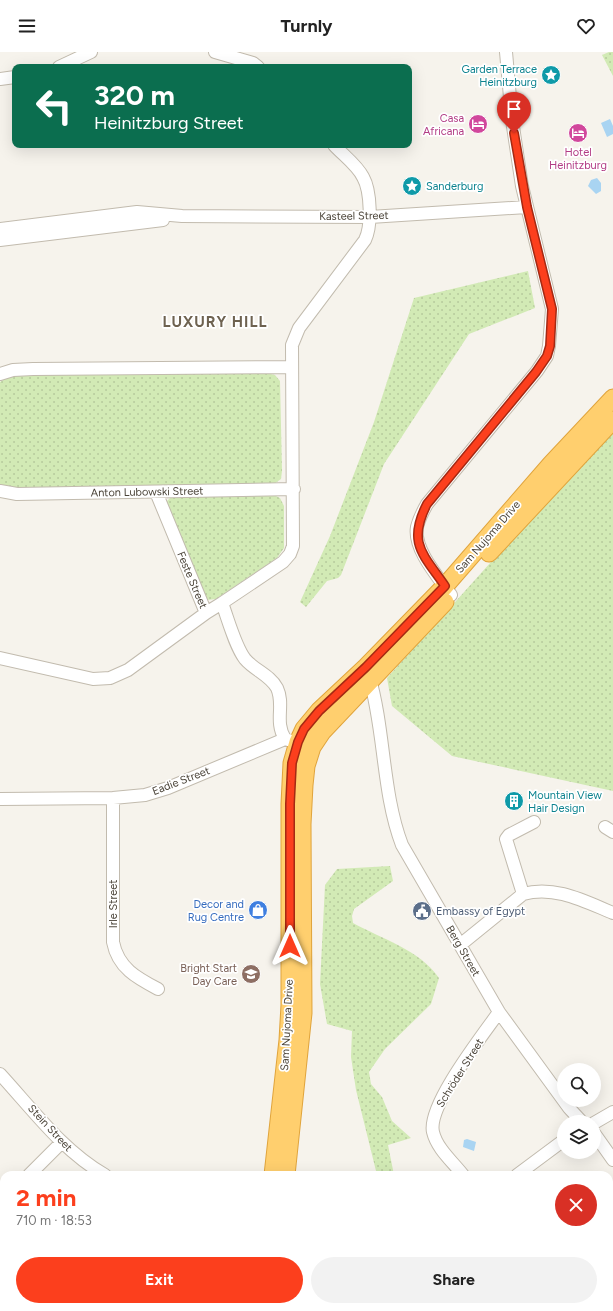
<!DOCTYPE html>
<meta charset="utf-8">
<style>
body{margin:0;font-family:Figtree,sans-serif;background:#f2f2f2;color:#222;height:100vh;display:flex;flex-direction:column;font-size:15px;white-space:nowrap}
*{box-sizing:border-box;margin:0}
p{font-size:13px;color:#767676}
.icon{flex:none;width:22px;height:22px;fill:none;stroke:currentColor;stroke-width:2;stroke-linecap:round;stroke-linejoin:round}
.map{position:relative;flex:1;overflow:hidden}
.side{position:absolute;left:0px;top:1119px;width:613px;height:140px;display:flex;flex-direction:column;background:#fff;border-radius:12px 12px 0 0;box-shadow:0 4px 16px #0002}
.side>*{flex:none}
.top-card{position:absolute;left:12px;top:12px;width:400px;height:84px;border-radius:8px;box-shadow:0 4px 16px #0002;background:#0b6e4f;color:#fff;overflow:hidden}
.controls{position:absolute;left:557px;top:1011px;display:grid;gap:8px}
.controls a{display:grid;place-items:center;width:44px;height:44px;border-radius:50%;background:#fff;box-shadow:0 4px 16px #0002;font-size:20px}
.pin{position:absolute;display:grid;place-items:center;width:34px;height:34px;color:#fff;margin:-41px -17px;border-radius:50% 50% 50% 0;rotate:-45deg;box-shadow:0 0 4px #0007}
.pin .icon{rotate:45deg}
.me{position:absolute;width:44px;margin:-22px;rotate:0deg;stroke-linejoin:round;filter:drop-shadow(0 0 3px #0008)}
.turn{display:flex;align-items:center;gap:14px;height:84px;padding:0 16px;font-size:18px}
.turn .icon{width:52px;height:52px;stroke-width:2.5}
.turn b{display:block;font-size:28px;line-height:34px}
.round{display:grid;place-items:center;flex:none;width:42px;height:42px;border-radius:21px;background:#f2f2f2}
.overview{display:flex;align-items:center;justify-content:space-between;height:68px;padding:0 16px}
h1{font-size:24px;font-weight:700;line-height:30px;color:#fc3f1d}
.primary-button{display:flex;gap:8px;margin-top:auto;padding:8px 16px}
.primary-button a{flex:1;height:46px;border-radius:24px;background:#fc3f1d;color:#fff;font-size:16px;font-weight:700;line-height:46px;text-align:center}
.primary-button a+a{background:#f2f2f2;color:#222}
header{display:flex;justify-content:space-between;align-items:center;height:52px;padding:0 16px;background:#fff;font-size:18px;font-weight:700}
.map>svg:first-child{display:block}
.grass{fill:url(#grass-dots)}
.water{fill:#a9d4f2}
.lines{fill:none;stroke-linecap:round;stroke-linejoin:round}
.minor-casing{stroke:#c2bbae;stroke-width:14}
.highway-casing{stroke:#e0a43c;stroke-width:19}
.minor{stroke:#fff;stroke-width:12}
.highway{stroke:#ffcf6e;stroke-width:17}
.route-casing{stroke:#a42913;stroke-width:10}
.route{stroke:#fc3f1d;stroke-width:7}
.labels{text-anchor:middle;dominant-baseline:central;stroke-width:3.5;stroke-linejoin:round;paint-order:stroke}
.culture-label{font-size:11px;fill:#0d838f;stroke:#fff;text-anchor:start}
.hotel-label{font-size:11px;fill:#b23c85;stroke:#fff;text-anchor:end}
.street-label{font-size:11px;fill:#4b4439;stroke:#fff}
.shop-label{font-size:11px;fill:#366cbe;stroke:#fff;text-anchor:end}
.service-label{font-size:11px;fill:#4e5e75;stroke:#fff;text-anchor:start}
.education-label{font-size:11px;fill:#785e54;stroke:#fff;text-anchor:end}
.district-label{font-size:15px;font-weight:bold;letter-spacing:1px;fill:#6e6250;stroke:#fff}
</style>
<header><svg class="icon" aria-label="menu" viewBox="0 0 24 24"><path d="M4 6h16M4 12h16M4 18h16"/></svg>Turnly<svg class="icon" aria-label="heart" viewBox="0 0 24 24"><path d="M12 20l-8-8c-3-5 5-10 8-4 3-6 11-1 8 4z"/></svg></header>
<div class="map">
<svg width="613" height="1259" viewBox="0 0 613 1259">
<defs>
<pattern id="grass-dots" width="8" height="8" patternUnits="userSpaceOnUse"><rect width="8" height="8" fill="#d2eab5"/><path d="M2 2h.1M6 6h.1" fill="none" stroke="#b6ca9c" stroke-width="1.8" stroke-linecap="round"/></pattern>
</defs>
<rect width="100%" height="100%" fill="#f6f3ec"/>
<!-- grass -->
<path class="grass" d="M609,0H613V24L602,3Z
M528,219L535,256L469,282L384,412L341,523L338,526L327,529L306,555L300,550L330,484L374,370L414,246Z
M25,321H267L275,323L280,329L282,419L281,427L274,432L17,437L0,433V330L8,325Z
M613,374V739L452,704L392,654L387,626Z
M274,443L280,446L284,454V496L277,506L216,547L207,548L201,541L165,451L171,445Z
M390,814L393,829L354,857L352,864L353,871C382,887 420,898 439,926L431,952L385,997L369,1020L371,1032L382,1045L392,1069L411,1086L388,1093L394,1123H377L356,1038L351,1005L352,979L327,972L320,932L325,833L337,817Z
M555,1255H588L587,1259H557Z"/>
<!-- water -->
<path class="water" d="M610,67L613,74V82L607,85L601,71Z
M597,126L601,131V139L596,142L588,134L591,128Z
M467,1087L476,1090L474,1099L463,1095L464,1088Z"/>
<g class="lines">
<defs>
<path id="minor" d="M215,0L253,11L258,15
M59,15L91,0
M0,27L15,25
M0,177L137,160L182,164L370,165L527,155
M0,188L163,168
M0,322L13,318L33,317L291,315
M0,439L17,442L294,437
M156,440L206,561L222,551C228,567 235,594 245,607C254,618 270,623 277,636C285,653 274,669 285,687L305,693
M451,543C439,526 413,497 417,475C419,467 423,459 427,452L537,319L547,304L549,294L552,257L522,134L512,68L506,0
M222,551L283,510L290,502L293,494L292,293L299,276L365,188C372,174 371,139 363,125C357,113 343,103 334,93
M0,606L93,627L110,626L128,618L206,561
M369,624C385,678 382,741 402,793L499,960L569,1056L582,1070
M113,746V890C118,916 137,926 158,937
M0,747L113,746L145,743L168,736L285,687
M605,775L613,780
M523,842L506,787L509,783L534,770
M460,893L523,842C554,833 584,849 613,861
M0,1022C33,1058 63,1099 105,1123
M594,1071L613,1060
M594,1081L613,1108
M29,1123L62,1090
M463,1123C453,1110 437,1097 433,1080C427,1054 482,984 499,960
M517,1123L564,1088
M7,1255V1259
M104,1255V1259
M338,1255L349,1259
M399,1259L402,1255"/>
<path id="highway" d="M489,501L613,368
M273,1123L288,988L290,953V752L292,711L298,690L304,677L319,659L366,615L445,534L551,412L613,346
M286,1123L303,961L302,772L304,733L306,714L312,695L322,680L445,550
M275,1255V1259
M287,1255L288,1259"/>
</defs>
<!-- minor casing -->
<use href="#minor" class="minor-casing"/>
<!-- highway casing -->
<use href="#highway" class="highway-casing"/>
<!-- minor -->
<use href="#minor" class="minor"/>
<!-- highway -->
<use href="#highway" class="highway"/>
</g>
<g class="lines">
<defs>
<path id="route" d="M290,894V752L292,711L298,690L304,677L319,659L366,615L445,534C423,502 407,491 427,452L536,320L547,304L550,294L552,257L527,155L514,81"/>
</defs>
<!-- route casing -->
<use href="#route" class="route-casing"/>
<!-- route -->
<use href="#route" class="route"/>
</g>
<!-- icons -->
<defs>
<symbol id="sight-disc" viewBox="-11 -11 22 22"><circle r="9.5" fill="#0f9aa8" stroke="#fff"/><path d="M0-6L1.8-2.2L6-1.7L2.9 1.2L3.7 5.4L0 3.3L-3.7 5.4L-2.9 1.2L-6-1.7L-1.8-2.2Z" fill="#fff"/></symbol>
<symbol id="hotel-disc" viewBox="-11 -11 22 22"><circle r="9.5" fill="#d1479c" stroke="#fff"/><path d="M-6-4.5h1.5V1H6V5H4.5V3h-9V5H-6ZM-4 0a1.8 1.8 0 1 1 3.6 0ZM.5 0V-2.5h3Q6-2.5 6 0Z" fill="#fff"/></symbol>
<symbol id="building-disc" viewBox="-11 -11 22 22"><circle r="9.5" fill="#0f9aa8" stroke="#fff"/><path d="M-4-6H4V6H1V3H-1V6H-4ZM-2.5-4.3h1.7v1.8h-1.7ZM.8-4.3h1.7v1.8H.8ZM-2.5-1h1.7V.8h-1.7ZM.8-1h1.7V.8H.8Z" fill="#fff"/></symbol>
<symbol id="shop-disc" viewBox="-11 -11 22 22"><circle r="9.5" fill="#3f7fe0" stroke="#fff"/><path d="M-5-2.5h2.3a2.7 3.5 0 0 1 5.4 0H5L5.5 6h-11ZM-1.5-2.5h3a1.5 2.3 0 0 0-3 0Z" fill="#fff"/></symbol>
<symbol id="civic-disc" viewBox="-11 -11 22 22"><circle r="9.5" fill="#5c6f8a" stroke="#fff"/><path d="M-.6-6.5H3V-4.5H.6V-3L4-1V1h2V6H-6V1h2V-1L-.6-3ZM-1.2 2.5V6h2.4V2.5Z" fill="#fff"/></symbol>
<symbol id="school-disc" viewBox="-11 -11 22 22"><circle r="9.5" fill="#8d6e63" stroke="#fff"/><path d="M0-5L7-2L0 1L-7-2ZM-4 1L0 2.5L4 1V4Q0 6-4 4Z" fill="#fff"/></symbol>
</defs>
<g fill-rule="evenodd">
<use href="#sight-disc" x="540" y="12" width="22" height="22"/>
<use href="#hotel-disc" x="467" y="61" width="22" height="22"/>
<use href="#hotel-disc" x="567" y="70" width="22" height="22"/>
<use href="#sight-disc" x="401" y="123" width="22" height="22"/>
<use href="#building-disc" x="503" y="738" width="22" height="22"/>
<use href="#shop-disc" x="247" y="847" width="22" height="22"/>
<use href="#civic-disc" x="411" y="848" width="22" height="22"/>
<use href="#school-disc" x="240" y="911" width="22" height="22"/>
</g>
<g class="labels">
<!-- culture labels -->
<g class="culture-label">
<text x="537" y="17" text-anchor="end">Garden Terrace<tspan x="537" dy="13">Heinitzburg</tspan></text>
<text x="426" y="134">Sanderburg</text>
<text x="528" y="743">Mountain View<tspan x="528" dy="13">Hair Design</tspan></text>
</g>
<!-- hotel labels -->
<g class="hotel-label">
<text x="464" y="66">Casa<tspan x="464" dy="13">Africana</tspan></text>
<text x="578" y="100" text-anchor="middle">Hotel<tspan x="578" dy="13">Heinitzburg</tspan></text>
</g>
<!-- street labels -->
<g class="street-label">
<text transform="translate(354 164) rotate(-1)">Kasteel Street</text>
<text transform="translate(147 440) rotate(-1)">Anton Lubowski Street</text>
<text transform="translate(488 485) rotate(-49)">Sam Nujoma Drive</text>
<text transform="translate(192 528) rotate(67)">Feste Street</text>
<text transform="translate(181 729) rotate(-21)">Eadie Street</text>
<text transform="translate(113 852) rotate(-90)">Irle Street</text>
<text transform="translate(463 899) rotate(60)">Berg Street</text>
<text transform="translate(287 973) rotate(-87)">Sam Nujoma Drive</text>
<text transform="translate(460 1021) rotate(-58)">Schröder Street</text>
<text transform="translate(50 1076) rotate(47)">Stein Street</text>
</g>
<!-- shop labels -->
<g class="shop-label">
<text x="244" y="852">Decor and<tspan x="244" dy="13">Rug Centre</tspan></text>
</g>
<!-- service labels -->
<g class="service-label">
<text x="436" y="859">Embassy of Egypt</text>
</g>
<!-- education labels -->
<g class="education-label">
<text x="237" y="916">Bright Start<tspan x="237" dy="13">Day Care</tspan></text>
</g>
<!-- district labels -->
<g class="district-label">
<text x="215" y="270">LUXURY HILL</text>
</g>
</g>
</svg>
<div class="controls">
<a><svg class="icon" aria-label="search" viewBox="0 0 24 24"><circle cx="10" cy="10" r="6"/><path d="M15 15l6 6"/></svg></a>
<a><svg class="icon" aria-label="layers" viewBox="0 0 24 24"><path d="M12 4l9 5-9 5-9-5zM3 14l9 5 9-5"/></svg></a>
</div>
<div class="pin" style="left:514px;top:81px;background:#d93025"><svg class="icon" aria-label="arrive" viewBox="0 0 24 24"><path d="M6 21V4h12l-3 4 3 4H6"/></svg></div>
<svg class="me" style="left:290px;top:894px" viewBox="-20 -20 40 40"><path d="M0-17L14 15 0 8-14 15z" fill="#fc3f1d" stroke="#fff" stroke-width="4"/></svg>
<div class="top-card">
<div class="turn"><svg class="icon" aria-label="left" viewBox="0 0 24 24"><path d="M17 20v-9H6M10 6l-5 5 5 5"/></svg><div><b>320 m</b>Heinitzburg Street</div></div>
</div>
<section class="side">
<div class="overview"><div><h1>2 min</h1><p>710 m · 18:53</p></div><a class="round" style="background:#d93025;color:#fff"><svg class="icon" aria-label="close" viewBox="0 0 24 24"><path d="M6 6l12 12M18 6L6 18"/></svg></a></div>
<div class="primary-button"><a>Exit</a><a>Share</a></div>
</section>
</div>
